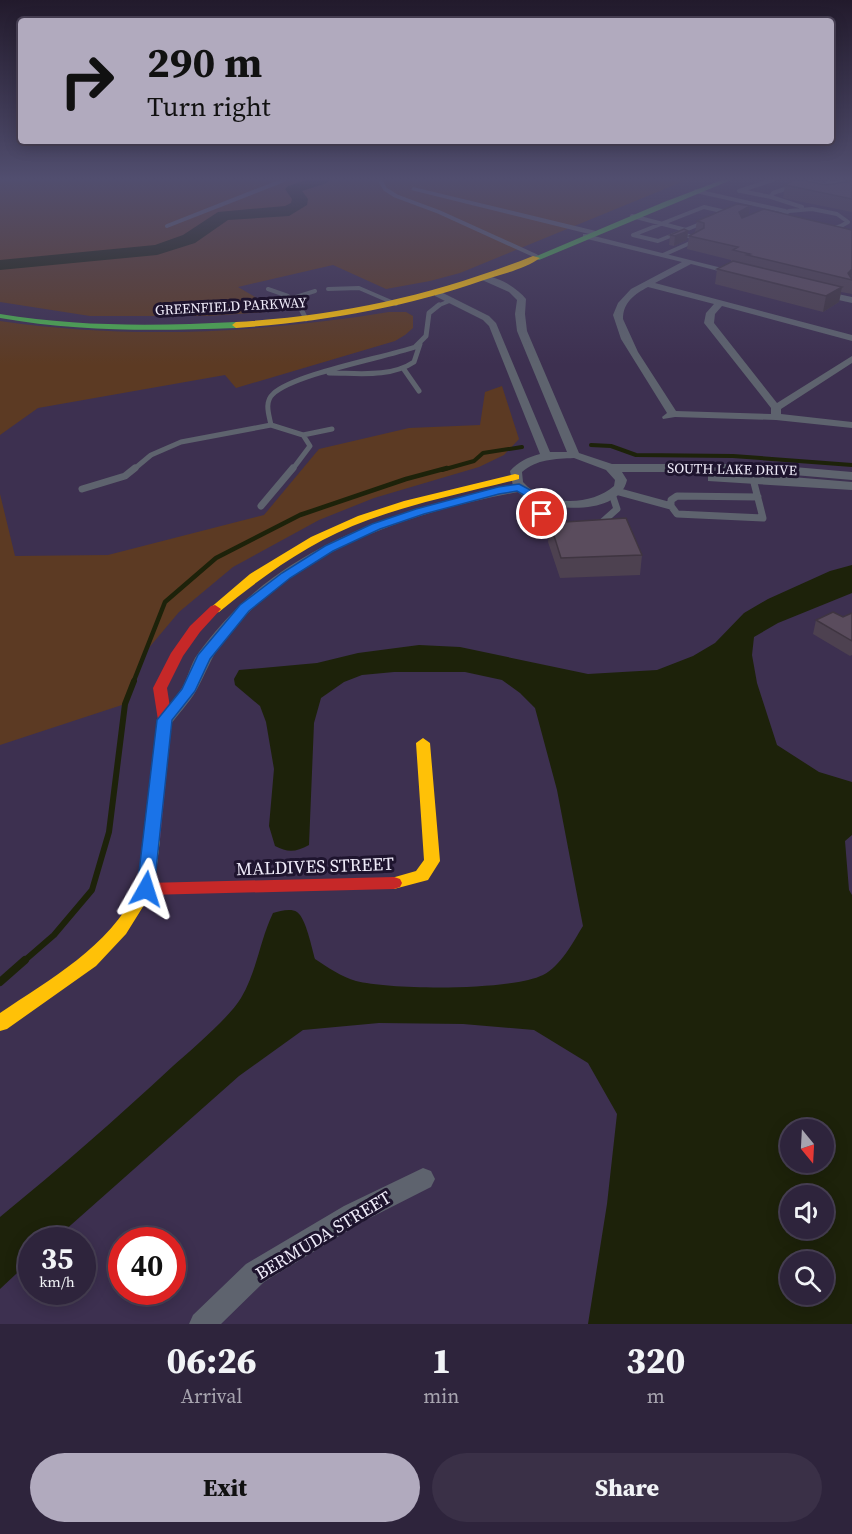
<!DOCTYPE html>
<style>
body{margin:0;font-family:"Source Serif 4",serif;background:#3a3047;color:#f1f3f6;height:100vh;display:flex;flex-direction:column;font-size:22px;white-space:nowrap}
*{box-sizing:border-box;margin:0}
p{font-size:20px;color:#a7a4af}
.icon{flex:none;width:33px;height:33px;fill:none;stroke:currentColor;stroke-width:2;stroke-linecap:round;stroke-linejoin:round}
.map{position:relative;height:1324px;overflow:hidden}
.side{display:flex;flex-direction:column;background:#2e243c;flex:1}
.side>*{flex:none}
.banner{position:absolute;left:18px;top:18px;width:816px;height:126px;border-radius:6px;box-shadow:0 3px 15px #0003,0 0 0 2px #494156;background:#b1aabe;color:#111;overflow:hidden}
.needle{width:39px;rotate:162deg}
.fabs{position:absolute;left:780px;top:1119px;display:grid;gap:12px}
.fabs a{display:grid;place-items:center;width:54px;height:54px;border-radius:50%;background:#2e243c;box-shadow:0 3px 15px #0003,0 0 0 2px #494156;font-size:30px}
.speed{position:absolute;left:18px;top:1227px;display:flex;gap:12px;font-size:30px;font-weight:700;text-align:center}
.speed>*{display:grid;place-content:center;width:78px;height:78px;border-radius:50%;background:#2e243c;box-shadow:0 3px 15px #0003,0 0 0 2px #494156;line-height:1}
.speed small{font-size:15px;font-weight:400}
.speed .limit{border:9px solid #d22;background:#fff;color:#111}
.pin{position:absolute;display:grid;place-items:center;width:51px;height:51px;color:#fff;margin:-26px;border:3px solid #fff;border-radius:50%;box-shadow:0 2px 6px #0007}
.me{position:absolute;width:66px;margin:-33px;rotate:6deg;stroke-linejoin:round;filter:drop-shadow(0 0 4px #0008)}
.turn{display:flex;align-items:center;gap:21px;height:126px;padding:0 30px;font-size:27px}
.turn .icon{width:78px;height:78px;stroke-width:2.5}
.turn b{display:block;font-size:42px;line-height:51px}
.eta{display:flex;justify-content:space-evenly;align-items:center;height:102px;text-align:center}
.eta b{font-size:36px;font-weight:800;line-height:42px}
.action{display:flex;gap:12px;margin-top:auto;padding:12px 30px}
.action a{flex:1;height:69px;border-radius:36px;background:#b1aabe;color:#111;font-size:24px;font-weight:800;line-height:69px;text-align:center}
.action a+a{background:#3a3047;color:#f1f3f6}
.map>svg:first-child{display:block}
.green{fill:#5c3a23}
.water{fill:#1d220a;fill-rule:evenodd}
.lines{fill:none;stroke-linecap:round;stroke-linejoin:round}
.stream-far3{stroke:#1d220a;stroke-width:4}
.stream-far2{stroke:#1d220a;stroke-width:4.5}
.stream-far1{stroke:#1d220a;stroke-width:6}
.stream{stroke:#1d220a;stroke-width:8}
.river{fill:#1d220a;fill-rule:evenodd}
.lane-far2{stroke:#5e636e;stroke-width:4}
.lane-far1{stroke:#5e636e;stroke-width:5}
.lane{stroke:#5e636e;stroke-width:7}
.street{fill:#5e636e;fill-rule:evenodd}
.fast{fill:#4caf50;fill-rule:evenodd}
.slow{fill:#ffc107;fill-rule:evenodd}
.jam{fill:#c62828;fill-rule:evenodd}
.wall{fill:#4d4150}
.shaded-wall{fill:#3f3541}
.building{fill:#5a4c5d;stroke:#3f3541;stroke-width:1.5}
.route{fill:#1a73e8;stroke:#114b97;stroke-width:1.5}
.labels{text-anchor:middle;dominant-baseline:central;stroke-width:6;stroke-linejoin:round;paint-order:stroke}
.far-street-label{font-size:14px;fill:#efebf9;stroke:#1e142e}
.near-street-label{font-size:18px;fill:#efebf9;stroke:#1e142e}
</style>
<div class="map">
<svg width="852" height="1324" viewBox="0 0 852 1324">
<rect width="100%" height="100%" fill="#3d3050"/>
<!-- green -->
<path class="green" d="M0,180H678L684,181L460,273L430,281L386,289L333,265L238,287L279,311L209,316H90L0,302Z
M389,312H406L413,316V328L405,335L395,341L236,388L225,375L38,408L0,435V321C132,340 258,333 389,312Z
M502,386L519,439L504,455L479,467L374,498L319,520L233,567L179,612L142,656L125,704L0,745V494L15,556L108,555L264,515L319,449L409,428L480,425L485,392Z"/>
<!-- water -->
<path class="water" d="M852,565V593L778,623L754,637L752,655L757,683L777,745L819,772L852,782V835L845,841L849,890L852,895V1324H588L607,1204L617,1114L588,1063L534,1030L463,1024L379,1023L303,1030L239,1076L54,1240H32L31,1260L0,1289V1217C60,1168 116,1119 173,1066C192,1049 228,1019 241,998C257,971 260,940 273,913C280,911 291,908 297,912C306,918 312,949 315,959C327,967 342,977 356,981C392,990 510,991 543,975C561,966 573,942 583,926L557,790L535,708L520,693L502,680L465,672H394L362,675L344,682L321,698L314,723L309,845C296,852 288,853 275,846L269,826L274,769L266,722L260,706L235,685L234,679L239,670L317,663L358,653L419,645L460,647L588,674L657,670L693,656L715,643L744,613L768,599L830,571ZM790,1130H824V1162H790ZM790,1196H824V1228H790ZM790,1262H824V1294H790Z"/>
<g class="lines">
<!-- stream-far3 -->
<path class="stream-far3" d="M591,445L611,446L636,455L733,456L852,465
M442,470L474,461L483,453L522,447"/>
<!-- stream-far2 -->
<path class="stream-far2" d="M133,683L165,602L216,558L300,515L406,479L447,468"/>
<!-- stream-far1 -->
<path class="stream-far1" d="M24,961L54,935L92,890L109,832L125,704L134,681"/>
<!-- stream -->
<path class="stream" d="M0,982L25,960"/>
<!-- river -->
<path class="river" d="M306,180H330L327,183L302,191L308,199L307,205L289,216L228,220L195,243L157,255L0,270V260L155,245L183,235L218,212L285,206L291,203L292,199L285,189L288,186Z"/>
<!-- lane-far2 -->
<path class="lane-far2" d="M380,180L385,189L396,196L439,212L536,256
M801,180L852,191
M828,182L834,184L846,180
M794,186L773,193L771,197L802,207
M696,191L785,211
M739,191L773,180
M741,191L771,197
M812,209L837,214L848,222C829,235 795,232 778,217L789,211Z
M632,216L686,230
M167,226L284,180
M633,235L704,207L730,213
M633,235L658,241L705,222
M663,255L699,239L678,233
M268,289L288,296L301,306
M328,289L359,288L396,304
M293,298L315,291
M437,306L452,300"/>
<!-- lane-far1 -->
<path class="lane-far1" d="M299,305L306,319
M403,368L419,391
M329,373C357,373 390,378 414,362L420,344
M271,425C269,415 264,402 273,394C294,374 383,358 415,347L426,336L429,313L439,305
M303,435L332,429
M133,470L151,455L181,442L271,425L303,435L310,446L292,470"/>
<!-- lane -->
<path class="lane" d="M82,489L125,476L135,468
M616,491L671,506L677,514L763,518L753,479
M536,498L542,514L561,526
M261,506L293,468
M671,506V500L677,496L758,497
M600,524L617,509L612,494"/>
<!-- street -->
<path class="street" d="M413,187L596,231L597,233L593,235L411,190Z
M586,234L742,273L738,276L691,264L655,283L852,335V341L722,306L715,314L714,323L777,403L852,356V363L781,409V414L852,422V428L776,420L675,417L663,419L662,417L667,413L621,339L613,315L618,303L631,289L682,262L583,238V234ZM648,287L714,304L706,313L704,323L771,408V414L676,411L638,352L623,319C623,302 635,294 648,287Z
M482,276C497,275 517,288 526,299L525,314L527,331L579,453L612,464H759L852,472V480L759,472H622L627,480C619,518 541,512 518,492C411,512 294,550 224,640C211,656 206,674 196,691C189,703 179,713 171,724H159L157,720C164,710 173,701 180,691C187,681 189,669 195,658C201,649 208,640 215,632C288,544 404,506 513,486L510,471C518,462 528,457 540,454L489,326L483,320L435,296V292H441L489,316L496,323L550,452H567L517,331L515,314L517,300L509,292L482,280ZM574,458L606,470L615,480L614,486C590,507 544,506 523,482L522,472C537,459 555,459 574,458Z
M819,290L852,297V303L816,295V291Z
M712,474L768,475L852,482V490L708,481V475Z
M423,1168L431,1171L435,1179L431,1187L362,1222L264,1282L221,1324H189L193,1315L246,1264L344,1206Z"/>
<!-- fast -->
<path class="fast" d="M722,180H731L539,260L532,258L664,202Z
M0,314C79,327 157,326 236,322L240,325L236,328C157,331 79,332 0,318Z"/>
<!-- slow -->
<path class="slow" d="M533,256L540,258C525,269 502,274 484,280C404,308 321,322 236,328L232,325L236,322C341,316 435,295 533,256Z
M515,474L519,475V479C468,492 417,502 368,520C312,540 264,575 219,612L215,613L209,609L250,574L311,537L358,516L404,501Z
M423,738L430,743L440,861L428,880L394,889L388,887L386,883L388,879L416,871L424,860L416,743Z
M152,833L158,835L160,839L154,889L126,934L96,966L7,1029L0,1031V1013C50,979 109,947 137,890C143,876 142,854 144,839L146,835Z"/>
<!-- jam -->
<path class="jam" d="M215,605L221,609L200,632L183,656L167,688L172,720L160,839L158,843L152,845L146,843L144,839L158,720L153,688L171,653L190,626L211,606Z
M394,877L400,879L402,883L400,887L394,889L146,895L140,894L138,889L140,884L146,883Z"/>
</g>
<!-- wall -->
<path class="wall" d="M845,180H852V212L783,198L785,185H826L845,182Z
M750,206L749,215L852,230V294L841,292L839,302L823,312L715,284L717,269L731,262V260L687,249L689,236L695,232L697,221Z
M688,231L687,240L674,246L669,245L670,235Z
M550,523L642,555L640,575L560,578L548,542Z
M852,613V655L850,656L813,634L816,620L843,617Z"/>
<!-- shaded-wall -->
<path class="shaded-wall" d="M750,206L748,219L737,225L739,212Z
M688,231L687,240L674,246L675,236Z
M852,269V274L851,279L848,273Z
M842,287L839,302L823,312L826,296Z"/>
<!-- building -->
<path class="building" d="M794,180H802L826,185L852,181V199L785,185Z
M737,204L750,206L739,212L742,218L764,209L852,230V269L848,273L851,278L852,277V280L747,255L750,254L733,250L738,247L689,236L704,228V223L697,221Z
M684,229L688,231L675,236L670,235Z
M733,261L842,287L826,296L717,269Z
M626,518L642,555L561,558L550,523Z
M833,612L843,617L852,613V641L816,620Z"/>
<!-- sky -->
<linearGradient id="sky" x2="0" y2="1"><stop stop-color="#221a2c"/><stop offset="0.49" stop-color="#514e6f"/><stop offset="1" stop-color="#514e6f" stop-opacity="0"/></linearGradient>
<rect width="852" height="365" fill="url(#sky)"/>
<!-- route -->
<path class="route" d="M519,484L540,495L548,514L546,517H538L531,499L517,491L499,494L424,514L380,529L333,551L290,578L249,611L210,659L195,691L172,720L154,889L152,893L146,895L139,893L137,889L157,720L182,689L198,655L240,605L282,573L325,546L372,524L416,509L498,487Z"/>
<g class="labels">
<!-- far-street labels -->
<g class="far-street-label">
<text transform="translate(231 306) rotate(-3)">GREENFIELD PARKWAY</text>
<text transform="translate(732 469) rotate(1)">SOUTH LAKE DRIVE</text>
</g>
<!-- near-street labels -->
<g class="near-street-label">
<text transform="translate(315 866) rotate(-2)">MALDIVES STREET</text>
<text transform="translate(323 1235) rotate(-31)">BERMUDA STREET</text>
</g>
</g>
</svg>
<div class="fabs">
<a><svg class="needle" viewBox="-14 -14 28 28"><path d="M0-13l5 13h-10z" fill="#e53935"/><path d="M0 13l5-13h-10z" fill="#a7a4af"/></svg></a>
<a><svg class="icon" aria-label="sound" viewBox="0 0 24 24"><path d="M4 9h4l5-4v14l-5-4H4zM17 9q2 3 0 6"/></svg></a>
<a><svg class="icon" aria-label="search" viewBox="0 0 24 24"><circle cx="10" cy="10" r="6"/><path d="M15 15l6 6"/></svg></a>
</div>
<div class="speed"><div>35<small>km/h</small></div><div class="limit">40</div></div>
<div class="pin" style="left:542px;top:514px;background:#d93025"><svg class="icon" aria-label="arrive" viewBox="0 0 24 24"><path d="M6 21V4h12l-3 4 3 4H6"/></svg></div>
<svg class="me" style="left:146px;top:889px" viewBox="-20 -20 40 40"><path d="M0-17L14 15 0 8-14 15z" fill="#1a73e8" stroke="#fff" stroke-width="4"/></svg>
<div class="banner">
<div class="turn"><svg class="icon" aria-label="right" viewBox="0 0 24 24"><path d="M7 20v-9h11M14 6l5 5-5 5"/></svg><div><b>290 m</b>Turn right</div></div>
</div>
</div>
<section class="side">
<div class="eta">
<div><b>06:26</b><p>Arrival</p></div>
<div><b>1</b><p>min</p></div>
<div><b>320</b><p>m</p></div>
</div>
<div class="action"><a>Exit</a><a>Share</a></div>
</section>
